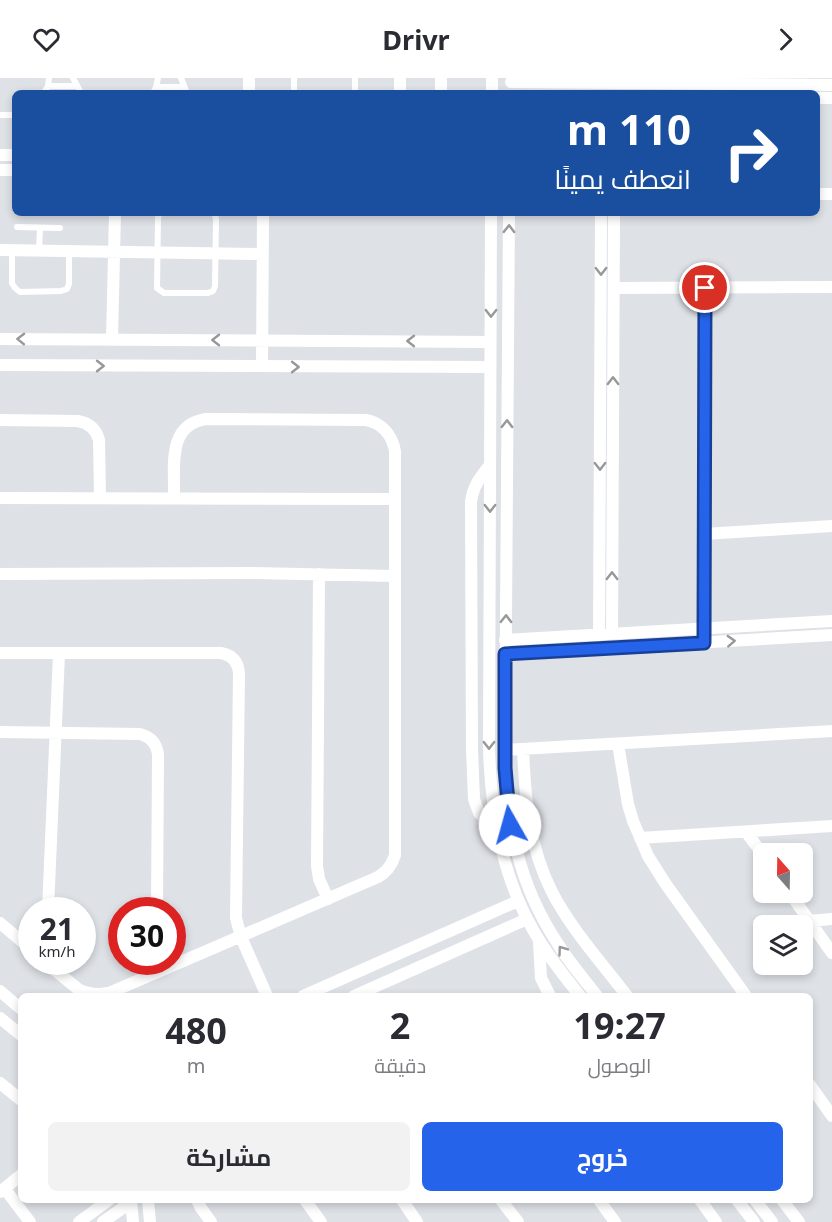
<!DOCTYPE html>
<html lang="ar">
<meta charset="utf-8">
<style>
body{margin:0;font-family:"Noto Sans",Cairo,sans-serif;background:#f2f2f3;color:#2b2b33;direction:rtl;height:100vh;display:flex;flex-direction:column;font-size:22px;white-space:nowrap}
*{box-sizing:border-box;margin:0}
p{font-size:20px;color:#7c7c81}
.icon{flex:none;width:33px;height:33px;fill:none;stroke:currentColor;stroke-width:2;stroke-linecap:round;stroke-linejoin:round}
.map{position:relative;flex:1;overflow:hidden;direction:ltr}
.sheet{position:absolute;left:18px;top:915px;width:795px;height:210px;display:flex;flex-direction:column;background:#fff;border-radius:9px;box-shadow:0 3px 9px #0003;direction:rtl}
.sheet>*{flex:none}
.guide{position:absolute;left:12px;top:12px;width:808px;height:126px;border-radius:9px;box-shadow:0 3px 9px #0003;direction:rtl;background:#1a4fa0;color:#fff;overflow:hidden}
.needle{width:39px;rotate:340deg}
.fabs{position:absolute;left:753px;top:765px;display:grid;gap:12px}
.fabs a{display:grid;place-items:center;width:60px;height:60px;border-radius:9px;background:#fff;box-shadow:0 3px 9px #0003;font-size:30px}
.speed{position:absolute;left:18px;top:819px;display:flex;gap:12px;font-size:30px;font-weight:700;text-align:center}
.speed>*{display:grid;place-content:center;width:78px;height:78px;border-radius:50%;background:#fff;box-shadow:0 3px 9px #0003;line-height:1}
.speed small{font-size:15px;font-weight:400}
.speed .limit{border:9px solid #d22;background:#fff;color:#111}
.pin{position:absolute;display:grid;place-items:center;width:51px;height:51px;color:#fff;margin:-26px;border:3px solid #fff;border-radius:50%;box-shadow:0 2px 6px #0007}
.me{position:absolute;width:66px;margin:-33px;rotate:353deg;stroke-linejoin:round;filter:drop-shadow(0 0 4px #0008)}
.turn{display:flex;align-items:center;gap:21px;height:126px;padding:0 30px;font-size:27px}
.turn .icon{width:78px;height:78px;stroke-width:2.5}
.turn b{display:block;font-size:42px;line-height:51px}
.eta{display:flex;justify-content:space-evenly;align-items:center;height:102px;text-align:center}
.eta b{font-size:36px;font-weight:700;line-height:42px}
.button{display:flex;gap:12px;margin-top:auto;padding:12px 30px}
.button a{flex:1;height:69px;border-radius:9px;background:#2563eb;color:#fff;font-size:24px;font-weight:700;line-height:69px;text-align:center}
.button a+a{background:#f2f2f3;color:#2b2b33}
header{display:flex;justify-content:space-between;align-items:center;height:78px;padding:0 30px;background:#fff;font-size:27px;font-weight:700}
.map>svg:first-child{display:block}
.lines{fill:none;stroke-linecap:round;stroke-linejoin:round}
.lane{stroke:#fff;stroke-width:6}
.street{stroke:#fff;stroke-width:12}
.oneway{stroke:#98989a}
.route-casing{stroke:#184099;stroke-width:15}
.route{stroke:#2563eb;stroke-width:10}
</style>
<header><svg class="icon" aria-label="forward" viewBox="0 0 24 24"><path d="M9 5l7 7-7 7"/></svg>Drivr<svg class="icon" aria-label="heart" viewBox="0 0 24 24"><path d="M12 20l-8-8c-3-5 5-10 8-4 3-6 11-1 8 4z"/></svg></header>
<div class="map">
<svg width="832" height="1144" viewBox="0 0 832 1144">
<rect width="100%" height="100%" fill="#dee1e6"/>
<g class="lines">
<!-- lane -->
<path class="lane" d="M73,0L81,15
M181,0L187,15
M48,8H76
M156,9H184
M44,15L48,8L49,0
M153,15L156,9L158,0
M294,15V0
M355,15V0
M0,37H15
M160,135L158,140L157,210L164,215H208L213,213L215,208L216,141L214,135
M17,149L60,150
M12,172V205L15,210L20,214L61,213L67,211L69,206V173
M39,172L40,150"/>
<!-- street -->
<path class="street" d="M441,0V15
M511,4L832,7
M249,15V0
M400,15V0
M492,15V0
M818,20H832
M0,77H15
M0,92H15
M818,116H832
M491,135L489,671C491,738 503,804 539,862C551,882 566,900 580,918
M509,135L505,672C506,743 518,806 558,866C569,884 584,901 597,918
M0,172L263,176
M614,210L832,209
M0,261L490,264
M112,262L115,135
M0,287L490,289
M262,288L263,135
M0,342L78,343C89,345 96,351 99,362L100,420
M490,387C480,399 473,408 471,424L472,671L474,721L479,735L496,750
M0,420L395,421
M704,456L832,448
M0,496L251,495L395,498
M319,496L317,788L319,801L328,821
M612,556L614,135
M599,557L601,135
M505,562L832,543
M704,565L705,210
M0,575H221C232,577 238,584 239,595L236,840L241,859L267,918
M505,576L832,557
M0,654L140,656C151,659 157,666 158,677L157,832
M618,666L628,726L633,743L648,778L665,805L746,918
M523,671C525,720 529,769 552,814C571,851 601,884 627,918
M505,672L832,653
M746,754L764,778
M640,760L832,748
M789,814L832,875
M48,832L59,576
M809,843L832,841
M0,845L32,872
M539,865L541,900L550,918
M45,884L78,911C88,916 98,917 109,915L378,799C387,794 392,787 395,777V373C392,357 382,345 366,342L206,341C166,347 175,390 174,420
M0,913L21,931
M303,918L518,823
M354,918L527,841
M0,940L21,957
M0,1005L21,1022
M810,1007L832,1038
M5,1111L30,1144
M0,1114L21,1097
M131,1122L133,1144
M148,1122L150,1144
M197,1122L201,1130L211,1144
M305,1122L321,1144
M402,1122L417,1144
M501,1122L518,1144
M599,1122L615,1144
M700,1122L716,1144
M737,1122L754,1144
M755,1122L772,1144
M782,1122L799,1144
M79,1144L109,1122
M103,1144L131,1124"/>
</g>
<!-- one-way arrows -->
<defs><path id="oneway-chevron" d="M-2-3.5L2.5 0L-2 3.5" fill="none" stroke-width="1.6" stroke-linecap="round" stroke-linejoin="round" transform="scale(1.5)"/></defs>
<g class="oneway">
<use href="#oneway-chevron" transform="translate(509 151) rotate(-89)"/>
<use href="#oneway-chevron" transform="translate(601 193) rotate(90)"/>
<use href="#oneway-chevron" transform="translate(491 235) rotate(90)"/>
<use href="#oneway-chevron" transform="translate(21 261) rotate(-179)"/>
<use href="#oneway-chevron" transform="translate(216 262) rotate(-180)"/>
<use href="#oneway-chevron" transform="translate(411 263) rotate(-180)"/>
<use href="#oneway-chevron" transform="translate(100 288)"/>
<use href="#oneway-chevron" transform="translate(295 289)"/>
<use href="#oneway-chevron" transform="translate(613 303) rotate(-90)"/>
<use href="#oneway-chevron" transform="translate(507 346) rotate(-89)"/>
<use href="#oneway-chevron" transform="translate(600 388) rotate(90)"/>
<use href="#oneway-chevron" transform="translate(490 430) rotate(90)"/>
<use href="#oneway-chevron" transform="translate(612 498) rotate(-90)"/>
<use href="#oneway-chevron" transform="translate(506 541) rotate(-89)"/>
<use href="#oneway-chevron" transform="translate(731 563) rotate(-3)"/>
<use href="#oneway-chevron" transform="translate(489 667) rotate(90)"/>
<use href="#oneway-chevron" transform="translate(562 872) rotate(-126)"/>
</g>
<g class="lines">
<defs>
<path id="route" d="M510,747L505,690V576L704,565L705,210"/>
</defs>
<!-- route casing -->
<use href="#route" class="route-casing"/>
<!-- route -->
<use href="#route" class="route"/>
</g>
</svg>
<div class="fabs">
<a><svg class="needle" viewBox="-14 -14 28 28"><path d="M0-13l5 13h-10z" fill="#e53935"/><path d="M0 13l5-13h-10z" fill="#7c7c81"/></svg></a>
<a><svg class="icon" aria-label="layers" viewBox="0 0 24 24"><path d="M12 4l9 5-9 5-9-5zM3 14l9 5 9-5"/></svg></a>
</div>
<div class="speed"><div>21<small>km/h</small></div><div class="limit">30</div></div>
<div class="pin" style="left:705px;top:210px;background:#d93025"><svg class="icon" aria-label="arrive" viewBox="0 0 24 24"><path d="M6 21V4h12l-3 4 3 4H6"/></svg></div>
<svg class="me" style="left:510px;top:747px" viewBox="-20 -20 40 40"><circle r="19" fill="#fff"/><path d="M0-13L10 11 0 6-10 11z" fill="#2563eb"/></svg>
<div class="guide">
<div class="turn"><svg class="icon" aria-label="right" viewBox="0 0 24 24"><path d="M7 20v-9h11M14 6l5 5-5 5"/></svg><div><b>110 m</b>انعطف يمينًا</div></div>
</div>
<section class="sheet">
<div class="eta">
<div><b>19:27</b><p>الوصول</p></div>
<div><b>2</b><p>دقيقة</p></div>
<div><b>480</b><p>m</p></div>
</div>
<div class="button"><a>خروج</a><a>مشاركة</a></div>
</section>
</div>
